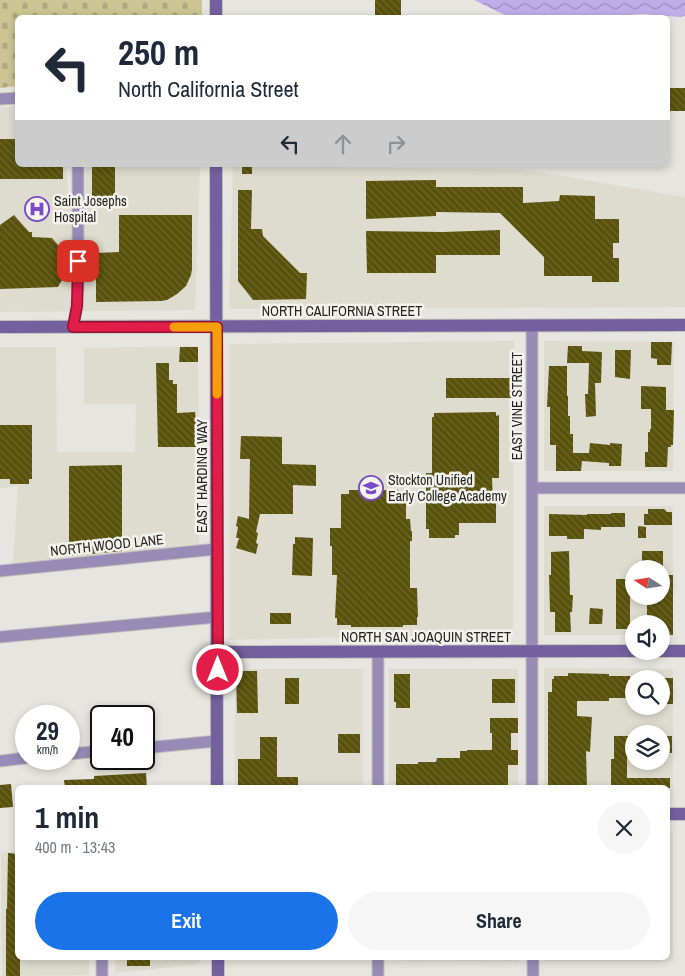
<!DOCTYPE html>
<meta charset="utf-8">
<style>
body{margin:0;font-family:"Archivo Narrow",sans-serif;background:#f6f6f7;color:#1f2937;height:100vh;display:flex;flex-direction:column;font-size:19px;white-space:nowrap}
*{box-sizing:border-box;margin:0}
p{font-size:16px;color:#747a83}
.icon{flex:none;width:28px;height:28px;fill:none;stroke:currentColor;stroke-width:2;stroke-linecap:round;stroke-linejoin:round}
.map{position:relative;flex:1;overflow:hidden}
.panel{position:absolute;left:15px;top:785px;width:655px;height:175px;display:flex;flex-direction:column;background:#fff;border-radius:8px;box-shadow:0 2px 8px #0003}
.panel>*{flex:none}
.hud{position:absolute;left:15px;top:15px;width:655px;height:152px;border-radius:8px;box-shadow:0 2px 8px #0003;background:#fff;color:#1f2937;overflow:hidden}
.needle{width:32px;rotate:282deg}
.controls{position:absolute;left:625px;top:560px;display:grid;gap:10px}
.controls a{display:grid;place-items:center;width:45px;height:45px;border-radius:50%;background:#fff;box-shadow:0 2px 8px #0003;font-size:25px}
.speed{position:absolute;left:15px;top:705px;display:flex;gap:10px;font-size:25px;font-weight:700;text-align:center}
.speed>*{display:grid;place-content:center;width:65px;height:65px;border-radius:50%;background:#fff;box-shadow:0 2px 8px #0003;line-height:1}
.speed small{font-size:12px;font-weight:400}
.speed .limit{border:2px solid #111;border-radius:8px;background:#fff;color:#111}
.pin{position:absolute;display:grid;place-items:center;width:42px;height:42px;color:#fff;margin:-21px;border-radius:10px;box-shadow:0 2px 8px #0006}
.me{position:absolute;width:55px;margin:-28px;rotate:0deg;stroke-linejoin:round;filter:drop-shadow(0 0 4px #0008)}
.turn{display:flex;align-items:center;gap:18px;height:105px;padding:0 20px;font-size:22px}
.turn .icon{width:65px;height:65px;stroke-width:2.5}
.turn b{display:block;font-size:35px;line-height:42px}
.lanes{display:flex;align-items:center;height:48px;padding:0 20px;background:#0003;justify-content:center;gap:25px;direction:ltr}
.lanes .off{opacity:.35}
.round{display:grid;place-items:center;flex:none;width:52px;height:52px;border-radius:26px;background:#f6f6f7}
.head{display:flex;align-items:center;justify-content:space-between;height:85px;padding:0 20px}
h1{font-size:30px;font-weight:800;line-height:38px}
.primary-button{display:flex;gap:10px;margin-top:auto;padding:10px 20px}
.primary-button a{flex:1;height:58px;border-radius:30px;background:#1a73e8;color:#fff;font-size:20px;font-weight:800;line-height:58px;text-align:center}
.primary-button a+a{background:#f6f6f7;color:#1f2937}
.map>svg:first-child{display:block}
.built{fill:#dddcce;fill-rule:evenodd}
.cemetery{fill:url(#cemetery-stones)}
.water{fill:url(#water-waves)}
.building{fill:url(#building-back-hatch)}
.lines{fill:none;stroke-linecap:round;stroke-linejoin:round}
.street-casing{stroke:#c3c2bd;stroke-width:13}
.secondary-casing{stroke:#c3c2bd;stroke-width:14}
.street{stroke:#988cb7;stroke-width:11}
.secondary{stroke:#74609f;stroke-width:12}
.route-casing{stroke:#92132f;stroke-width:12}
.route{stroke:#e11d48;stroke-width:9}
.slow{stroke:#f59e0b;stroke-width:9}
.labels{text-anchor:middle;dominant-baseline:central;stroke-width:5;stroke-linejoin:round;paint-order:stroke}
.poi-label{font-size:14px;fill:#252522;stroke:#f3f2ec;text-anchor:start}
.street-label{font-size:14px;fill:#252522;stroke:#f3f2ec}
</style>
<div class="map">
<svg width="685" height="976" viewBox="0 0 685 976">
<defs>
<pattern id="cemetery-stones" width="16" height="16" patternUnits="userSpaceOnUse" patternTransform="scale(1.25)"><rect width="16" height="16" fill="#cbc493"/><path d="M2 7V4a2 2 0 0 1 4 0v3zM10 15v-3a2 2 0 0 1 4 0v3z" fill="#aea87e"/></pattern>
<pattern id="water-waves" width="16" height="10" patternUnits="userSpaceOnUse" patternTransform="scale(1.25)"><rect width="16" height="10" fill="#beade8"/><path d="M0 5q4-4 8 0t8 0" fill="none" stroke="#9a8dbc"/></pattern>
<pattern id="building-back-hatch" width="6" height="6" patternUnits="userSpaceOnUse" patternTransform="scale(1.25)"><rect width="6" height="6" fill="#5a510b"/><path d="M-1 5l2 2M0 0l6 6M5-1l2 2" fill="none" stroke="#6e672f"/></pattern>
</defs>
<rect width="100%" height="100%" fill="#e6e5df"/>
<!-- built -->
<path class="built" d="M17,106L18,165H66L69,208L85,211L86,165H200L195,310L0,312V108Z
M233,165H307L313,167L520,169L685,197V307L229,309Z
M514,341L513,633L229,640V344Z
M544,341L674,342L673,471H544Z
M198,346L199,544L142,554L13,563L18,486L0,488V347H56L57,452H135L136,404H84V348Z
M544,506H673V635H661V624H634V635H544ZM634,569H661V596H634Z
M544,668L673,669V798H668V788L544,787ZM634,679H661V706H634ZM634,734H661V761H634Z
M235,669H363V787L235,788Z
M389,669H518V787L389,788Z
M668,832H673V961H544V958H668Z
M17,851L18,958H89V975L2,976L1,853Z
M115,958H199V964L115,973Z
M235,958H363V960H235Z
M389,958H518V961L389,960Z"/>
<!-- cemetery -->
<path class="cemetery" d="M0,0H202V17L18,18L17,86L0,88Z"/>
<!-- water -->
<path class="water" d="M474,0H685V16L680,17L642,14L595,18L509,17Z"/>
<!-- building -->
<path class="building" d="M375,0H401V18H375Z
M668,88H685V111H668Z
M0,139H18V165H63V179H0Z
M92,165H115V197H92Z
M242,165H252V174H242Z
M436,180V187H523V203L559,201L560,195L595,196V219H619V243H613V258H619V282H592V276H544V257L500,213L436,212V216L366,219V181Z
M238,190H252L251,229H262L263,236L300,273H307L306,299L253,300L238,281Z
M14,215L29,232H32V237L52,238L58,245L64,261V269L62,280L58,287L0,289V225Z
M119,215H192V269L191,275L186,286L177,294L167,300L161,301L96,302V253L119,252Z
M500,230V255H436V273H367L366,231L443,232Z
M651,342H672L671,365H657V359L651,358Z
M568,346H582V351L602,352L601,383H595L596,416L586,417L585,394H588L589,363H567Z
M180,347H198V362H179Z
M615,350H631L630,379L615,377Z
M156,363H169V380H173V384H177V413L195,412L196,422H197V445H196V447H158Z
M549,366H567V396H568V416H570V434H573V453H589L590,443L610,445V443L622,444L621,466H609V463L582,461L581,471H556V445H550V407H547Z
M446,378H515V398H446Z
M641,386L666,387V410H674L673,445H671V447H668L667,467H645V452H648V432H650V429H651V409H641Z
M496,412V416L499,415V478H492L493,501H496V523H459V535H455V538H429V529H426V473H432V417H434V413Z
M0,425H32V479H29V484H10V479H0Z
M241,436L282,437V464L316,465V486L293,485V514H260L256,532L258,533L256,543L258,544L256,554L236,548L239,538H236L238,527L236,526L238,516L249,519L250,459H240Z
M122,465V551L69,556V466Z
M349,490H399V493H406V519H410L411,531H412V541H410V588H417L418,617H417V625H403V627H351V625H337V618H335L337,575H332V546H330V528H341V494H349Z
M648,509H664L667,512H672V525H644V514H648Z
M611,513H625V527H601V530L584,529V539H567V536H549V514L587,515V514H611Z
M638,526L646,527V538H638Z
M295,537L313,538L312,576L292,575L293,544H295Z
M569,551L570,595H573L572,612H570L571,632H555V612H550L549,575H551V552Z
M642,551H663V567H642Z
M661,575H673V635H661V624H647V597H661Z
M616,579H634V589H630V629H616Z
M590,608L603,609L602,624H589Z
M270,613H291V624H270Z
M236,671H257L258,713H237Z
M568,673L609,674V676H630V698H609V701H577V716L592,717L590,752L586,751L587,788H548V692H552V679H554V676H568Z
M394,674H410V708H396V702H394Z
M285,678H299V704H285Z
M661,678H673V704H661Z
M492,679H515V703H492Z
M490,718H518V733H511V750H518V765H508V787L396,788V764H418V762H436L437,758H460V751H467V750H492V733H490Z
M338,734H360V753H338Z
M614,736H634V752H627V778H670V788H611V759H614Z
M661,736H672V753H662L661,752Z
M260,737H277V777H298V788H238V759H260Z
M146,773L147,788H65L64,780L94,779V776Z
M11,784L13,807L0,808V785Z
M8,853L18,854V958H20V976H6V909H7Z
M127,958H150V966H127Z"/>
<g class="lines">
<defs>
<path id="street" d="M0,99L18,98
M532,325V788
M73,327L77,306L78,289V165
M532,488H685
M0,571L217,549
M0,637L217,617
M144,748L217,741
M69,754L101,751
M0,761L26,758
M378,788V652
M102,958V976
M378,976V958
M533,976V958"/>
<path id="secondary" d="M216,18V0
M216,165L217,788
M0,327L685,325
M661,651H685
M218,652L634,651
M668,814H685
M218,958V976"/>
</defs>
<!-- street casing -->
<use href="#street" class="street-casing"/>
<!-- secondary casing -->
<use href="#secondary" class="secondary-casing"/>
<!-- street -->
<use href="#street" class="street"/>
<!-- secondary -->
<use href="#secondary" class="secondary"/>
</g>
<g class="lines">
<defs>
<path id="route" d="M78,261L77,306L73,327H217L218,670"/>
</defs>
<!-- route casing -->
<use href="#route" class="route-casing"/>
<!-- route -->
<use href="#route" class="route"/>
<!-- slow -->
<path class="slow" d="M174,327H217V394"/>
</g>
<!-- icons -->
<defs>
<symbol id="hospital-ring" viewBox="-11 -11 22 22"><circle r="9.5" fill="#f3f2ec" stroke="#7a4bc4" stroke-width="1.5"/><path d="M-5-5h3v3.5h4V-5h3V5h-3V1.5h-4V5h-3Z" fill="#7a4bc4"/></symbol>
<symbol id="school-ring" viewBox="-11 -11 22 22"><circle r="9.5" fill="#f3f2ec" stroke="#7a4bc4" stroke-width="1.5"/><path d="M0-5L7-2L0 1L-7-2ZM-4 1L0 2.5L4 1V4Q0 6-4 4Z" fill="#7a4bc4"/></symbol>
</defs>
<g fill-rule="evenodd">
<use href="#hospital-ring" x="23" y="195" width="28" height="28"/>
<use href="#school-ring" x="357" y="474" width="28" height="28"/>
</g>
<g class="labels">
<!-- poi labels -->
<g class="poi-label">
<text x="54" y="201">Saint Josephs<tspan x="54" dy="16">Hospital</tspan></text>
<text x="388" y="480">Stockton Unified<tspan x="388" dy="16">Early College Academy</tspan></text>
</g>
<!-- street labels -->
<g class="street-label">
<text x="342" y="311">NORTH CALIFORNIA STREET</text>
<text transform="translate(517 406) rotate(-90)">EAST VINE STREET</text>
<text transform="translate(202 476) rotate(-90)">EAST HARDING WAY</text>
<text transform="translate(107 545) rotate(-6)">NORTH WOOD LANE</text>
<text x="426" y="637">NORTH SAN JOAQUIN STREET</text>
</g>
</g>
</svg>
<div class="controls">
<a><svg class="needle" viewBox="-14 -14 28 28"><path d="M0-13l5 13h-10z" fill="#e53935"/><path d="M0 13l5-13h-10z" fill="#747a83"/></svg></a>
<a><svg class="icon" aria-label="sound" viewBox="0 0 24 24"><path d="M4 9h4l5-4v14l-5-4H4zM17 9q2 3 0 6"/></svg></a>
<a><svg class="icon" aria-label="search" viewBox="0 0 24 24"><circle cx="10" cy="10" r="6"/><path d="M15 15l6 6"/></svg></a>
<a><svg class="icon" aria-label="layers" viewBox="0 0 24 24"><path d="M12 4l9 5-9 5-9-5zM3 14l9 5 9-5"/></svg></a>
</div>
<div class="speed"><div>29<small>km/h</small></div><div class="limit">40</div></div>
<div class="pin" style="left:78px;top:261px;background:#d93025"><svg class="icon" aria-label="arrive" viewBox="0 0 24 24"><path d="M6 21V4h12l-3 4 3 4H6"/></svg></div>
<svg class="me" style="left:218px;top:670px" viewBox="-20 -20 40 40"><circle r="17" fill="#e11d48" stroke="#fff" stroke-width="3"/><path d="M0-11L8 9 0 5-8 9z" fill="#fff"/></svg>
<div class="hud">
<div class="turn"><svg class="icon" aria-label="left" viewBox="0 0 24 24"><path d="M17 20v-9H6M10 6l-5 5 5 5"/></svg><div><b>250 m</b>North California Street</div></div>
<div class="lanes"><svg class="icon" aria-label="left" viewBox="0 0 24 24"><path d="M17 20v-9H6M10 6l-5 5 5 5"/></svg><svg class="icon off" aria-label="ahead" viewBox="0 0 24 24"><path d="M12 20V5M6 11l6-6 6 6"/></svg><svg class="icon off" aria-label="right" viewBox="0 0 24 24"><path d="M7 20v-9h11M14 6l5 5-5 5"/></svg></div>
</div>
<section class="panel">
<div class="head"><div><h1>1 min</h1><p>400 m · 13:43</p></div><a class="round"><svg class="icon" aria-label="close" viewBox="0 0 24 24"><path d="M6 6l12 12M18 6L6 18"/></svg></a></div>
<div class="primary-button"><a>Exit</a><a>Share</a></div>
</section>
</div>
